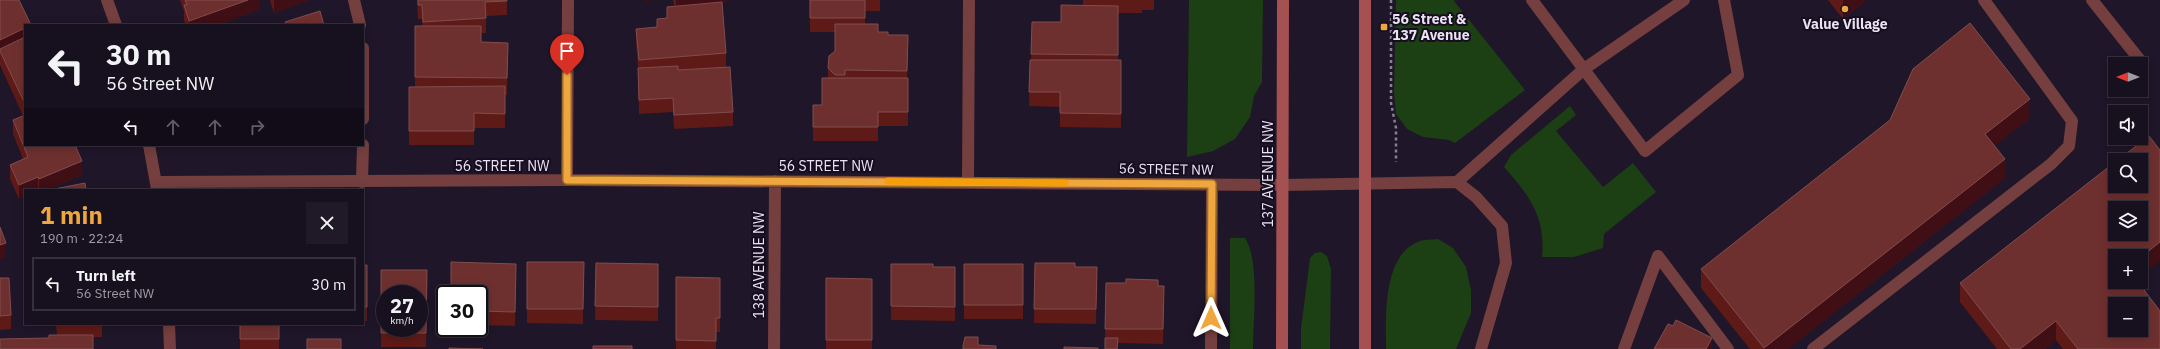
<!DOCTYPE html>
<meta charset="utf-8">
<style>
body{margin:0;font-family:"IBM Plex Sans",sans-serif;background:#201928;color:#f1f3f6;height:100vh;display:flex;flex-direction:column;font-size:15px;white-space:nowrap}
*{box-sizing:border-box;margin:0}
p{font-size:13px;color:#9e9da4}
.icon{flex:none;width:22px;height:22px;fill:none;stroke:currentColor;stroke-width:2;stroke-linecap:round;stroke-linejoin:round}
.map{position:relative;flex:1;overflow:hidden}
.drawer{position:absolute;left:24px;top:189px;width:340px;height:136px;display:flex;flex-direction:column;background:#17101f;border-radius:0px;box-shadow:0 2px 10px #0003,0 0 0 1px #36303d}
.drawer>*{flex:none}
.guide{position:absolute;left:24px;top:24px;width:340px;height:122px;border-radius:0px;box-shadow:0 2px 10px #0003,0 0 0 1px #36303d;background:#17101f;color:#f1f3f6;overflow:hidden}
.needle{width:26px;rotate:270deg}
.buttons{position:absolute;left:2108px;top:57px;display:grid;gap:8px}
.buttons a{display:grid;place-items:center;width:40px;height:40px;border-radius:0px;background:#17101f;box-shadow:0 2px 10px #0003,0 0 0 1px #36303d;font-size:20px}
.speed{position:absolute;left:376px;top:285px;display:flex;gap:8px;font-size:20px;font-weight:700;text-align:center}
.speed>*{display:grid;place-content:center;width:52px;height:52px;border-radius:50%;background:#17101f;box-shadow:0 2px 10px #0003,0 0 0 1px #36303d;line-height:1}
.speed small{font-size:10px;font-weight:400}
.speed .limit{border:2px solid #111;border-radius:6px;background:#fff;color:#111}
.pin{position:absolute;display:grid;place-items:center;width:34px;height:34px;color:#fff;margin:-41px -17px;border-radius:50% 50% 50% 0;rotate:-45deg;box-shadow:0 0 4px #0007}
.pin .icon{rotate:45deg}
.me{position:absolute;width:44px;margin:-22px;rotate:0deg;stroke-linejoin:round;filter:drop-shadow(0 0 3px #0008)}
.turn{display:flex;align-items:center;gap:14px;height:84px;padding:0 16px;font-size:18px}
.turn .icon{width:52px;height:52px;stroke-width:2.5}
.turn b{display:block;font-size:28px;line-height:34px}
.lanes{display:flex;align-items:center;height:38px;padding:0 16px;background:#0003;justify-content:center;gap:20px;direction:ltr}
.lanes .off{opacity:.35}
.round{display:grid;place-items:center;flex:none;width:42px;height:42px;border-radius:0px;background:#201928}
.overview{display:flex;align-items:center;justify-content:space-between;height:68px;padding:0 16px}
h1{font-size:24px;font-weight:700;line-height:30px;color:#f0a63f}
ul{padding:0;list-style:none}
li{display:flex;align-items:center;gap:12px;height:54px;margin:0 8px 6px;padding:0 8px;border:2px solid #36303d;border-radius:0px}
li div{flex:1}
li b{display:block;font-size:15px}
li em{font-style:normal}
.map>svg:first-child{display:block}
.green{fill:#1c3f14}
.lines{fill:none;stroke-linecap:round;stroke-linejoin:round}
.path{stroke:#888191;stroke-width:2.5;stroke-dasharray:3 3;stroke-linecap:butt}
.lane{stroke:#743f3e;stroke-width:12}
.street{stroke:#743f3e;stroke-width:12}
.secondary{stroke:#a65151;stroke-width:12}
.wall{fill:#5e1a17}
.shaded-wall{fill:#3f0f15}
.building{fill:#6e302f;stroke:#814c4e;fill-rule:evenodd}
.route-casing{stroke:#9c6c29;stroke-width:10}
.route{stroke:#f0a63f;stroke-width:7}
.slow{stroke:#f59e0b;stroke-width:7}
.poi-dot{fill:#f0a63f;stroke:#160d20;stroke-width:1.5}
.labels{text-anchor:middle;dominant-baseline:central;stroke-width:4;stroke-linejoin:round;paint-order:stroke}
.poi-label{font-size:14px;font-weight:bold;fill:#eae4f2;stroke:#160d20;text-anchor:start}
.street-label{font-size:14px;fill:#eae4f2;stroke:#160d20}
</style>
<div class="map">
<svg width="2160" height="349" viewBox="0 0 2160 349">
<rect width="100%" height="100%" fill="#1f1629"/>
<!-- green -->
<path class="green" d="M1189,0H1263L1262,82L1254,96L1250,117L1235,139L1213,151L1187,157Z
M1396,0H1455L1454,1L1525,90L1455,143L1449,140L1423,137L1407,129L1396,114L1394,93Z
M1570,106L1576,115L1556,131L1603,187L1633,163L1656,192L1604,234L1603,248L1574,257H1542C1546,217 1529,195 1504,167L1511,155Z
M1230,238H1245C1260,260 1253,321 1253,349H1230Z
M1438,239L1453,248L1466,267L1471,290V313L1456,349H1386C1386,318 1382,254 1420,241C1425,239 1433,240 1438,239Z
M1321,252L1327,256L1331,269L1330,349H1301V329L1310,258L1315,253Z"/>
<g class="lines">
<!-- path -->
<path class="path" d="M1391,0V103L1396,128V162"/>
<!-- lane -->
<path class="lane" d="M354,0L360,25
M1532,0L1645,151L1738,75L1724,0
M2092,0L2143,64
M363,48V119
M362,182L363,145
M1457,182L1584,69L1684,0
M1658,256L1728,349
M1624,349L1658,256
M1813,349L2051,164L2069,146L2072,121L1984,0"/>
<!-- street -->
<path class="street" d="M107,0L116,25
M149,145L157,189
M567,180L568,0
M968,181L969,0
M156,182L567,180L1283,185L1457,182L1476,197L1502,226L1506,263L1481,349
M169,324L170,349
M774,349L775,181
M1211,349L1212,185"/>
<!-- secondary -->
<path class="secondary" d="M1365,0V349
M1282,349L1283,0"/>
</g>
<!-- wall -->
<path class="wall" d="M0,0L31,25L25,145L82,175L47,190H25V196L19,199L10,179V165L23,159L13,134V120L23,116L0,65Z
M180,0H260V9L218,25H186L184,20V11Z
M270,0H309L274,13Z
M417,0H507V15L486,16V33H481V42L508,43L507,95H505V128H474V145H409V87H415V26H422V19H418Z
M673,0H729L719,3L726,53V67L733,112V126L674,129L673,112L639,114L638,82V68L636,43V29L657,27V19L667,18V7L674,6Z
M810,0H880V11H865V24L878,32L888,35H908L907,78H908V126H878V141H813V105H822L828,78V68L835,51V32H810Z
M1083,0H1154V10H1142V13H1118V60H1121V128L1060,127V107L1029,106L1030,60H1031L1032,22H1061L1083,5Z
M1828,0H1866L1843,19Z
M2030,118L1994,146L2005,178L1788,349H1750L1701,288V269Z
M2115,256L2160,349H2063L2056,340L2045,349H1997L1960,302V283Z
M527,262H584L583,324L527,323Z
M596,263L658,264V321L595,320Z
M1035,263L1075,267H1097L1096,324L1034,323Z
M516,264L515,326L479,325V294Z
M891,264L933,267H955V321L891,320Z
M964,264H1023V319H964Z
M363,265H367V321H363Z
M381,270H427L426,347H381Z
M676,277L720,278V332H716V349H676Z
M0,278L11,315V329L0,330Z
M826,278L872,279V349H826Z
M1106,283L1164,286L1163,344L1118,343V349H1105Z
M56,324H102V337L49,338L57,335Z
M240,324H279V349H240Z"/>
<!-- shaded-wall -->
<path class="shaded-wall" d="M248,0H260V9L218,25H189V21Z
M274,0H309L274,13Z
M645,0H654L645,2Z
M676,0H729L676,13Z
M1844,0H1866L1843,19V1Z
M25,28V42L0,51V40Z
M2030,99V118L1985,153V134Z
M25,101V115L24,116V102Z
M2005,159V178L1788,349H1764V348Z
M82,161V175L47,190H39V179Z
M38,177V190H25V196L19,199V185Z
M2160,242V261L2141,276V257Z
M6,243V257L0,260V245Z
M2056,321V340L2045,349H2020Z
M1712,338V349H1706Z"/>
<!-- building -->
<path class="building" d="M0,0H19L31,25H25V28L0,40Z
M185,0H248L189,21L184,5H187Z
M418,0H507V1L485,2L486,18L423,22L422,5H418Z
M810,0H865V18H810Z
M722,2L726,53L639,60L636,29L657,27V19L667,18V7Z
M1061,5L1118,6V55L1031,54L1032,22H1061Z
M320,11L324,25H286L285,22Z
M1970,23L2030,99L1985,134L2005,159L1764,348L1701,269L1890,120L1913,69Z
M835,24H878V32H888V35H908L907,71L845,70V75H835L828,68L829,56L835,51Z
M415,26H481V42L508,43L507,78L415,77Z
M25,37V101L24,102L0,51V49Z
M1030,60H1121V114L1060,113V92H1029Z
M678,66V70L730,67L733,112L674,115L673,98L639,100L638,68Z
M822,78H908V112H878V127H813V105H822Z
M505,86V114L474,113V131H409V87Z
M25,115V145H75L82,161L39,179L38,177L19,185L10,165L28,157L13,120Z
M2149,136L2160,150V242L2141,257V256H2115V282H2138L2160,311V349H2078L2056,321L2020,349H2011L1960,283L2115,162V186H2141V160H2118ZM2115,208H2141V234H2115ZM2115,304H2141V330H2115Z
M85,183L86,190H49Z
M0,227L6,243L0,245Z
M451,262L516,264L515,312L479,311V294H451Z
M527,262H584L583,309H527Z
M596,263L658,264V307L595,306Z
M1035,263H1075V267H1097L1096,309H1034Z
M891,264H933V267H955V307L891,306Z
M964,264H1023V305H964Z
M363,265H367V307H363Z
M381,270H427L426,333H381ZM385,294H419V328H385Z
M676,277L720,278V318H716V341L676,340Z
M0,278H9L11,315L0,316Z
M826,278L872,279V340H826Z
M1126,279L1158,280V286H1164L1163,329H1105L1106,283H1126Z
M1676,320L1712,338L1706,349H1654L1668,324L1673,326Z
M57,324H84L57,325Z
M240,324H279V339H240Z
M49,335H93V349H0V339L49,338Z
M965,337H978V345L996,346V349H963V346Z
M1105,338H1118L1117,349H1105Z
M307,339H341V349H307Z
M593,346H632V349H593Z
M1064,347L1098,348V349H1064Z
M449,348L483,349H449Z"/>
<g class="lines">
<defs>
<path id="route" d="M567,75V180L1212,184L1211,318"/>
</defs>
<!-- route casing -->
<use href="#route" class="route-casing"/>
<!-- route -->
<use href="#route" class="route"/>
<!-- slow -->
<path class="slow" d="M888,181L1065,183"/>
</g>
<!-- markers -->
<g class="poi-dot">
<circle cx="1845" cy="9" r="4"/>
<rect x="1380" y="23" width="8" height="8" rx="2"/>
</g>
<g class="labels">
<!-- poi labels -->
<g class="poi-label">
<text x="1392" y="19">56 Street &amp;<tspan x="1392" dy="16">137 Avenue</tspan></text>
<text x="1845" y="24" text-anchor="middle">Value Village</text>
</g>
<!-- street labels -->
<g class="street-label">
<text x="502" y="166">56 STREET NW</text>
<text x="826" y="166">56 STREET NW</text>
<text transform="translate(1166 169) rotate(1)">56 STREET NW</text>
<text transform="translate(1268 174) rotate(-90)">137 AVENUE NW</text>
<text transform="translate(759 265) rotate(-90)">138 AVENUE NW</text>
</g>
</g>
</svg>
<div class="buttons">
<a><svg class="needle" viewBox="-14 -14 28 28"><path d="M0-13l5 13h-10z" fill="#e53935"/><path d="M0 13l5-13h-10z" fill="#9e9da4"/></svg></a>
<a><svg class="icon" aria-label="sound" viewBox="0 0 24 24"><path d="M4 9h4l5-4v14l-5-4H4zM17 9q2 3 0 6"/></svg></a>
<a><svg class="icon" aria-label="search" viewBox="0 0 24 24"><circle cx="10" cy="10" r="6"/><path d="M15 15l6 6"/></svg></a>
<a><svg class="icon" aria-label="layers" viewBox="0 0 24 24"><path d="M12 4l9 5-9 5-9-5zM3 14l9 5 9-5"/></svg></a>
<a>+</a>
<a>−</a>
</div>
<div class="speed"><div>27<small>km/h</small></div><div class="limit">30</div></div>
<div class="pin" style="left:567px;top:75px;background:#d93025"><svg class="icon" aria-label="arrive" viewBox="0 0 24 24"><path d="M6 21V4h12l-3 4 3 4H6"/></svg></div>
<svg class="me" style="left:1211px;top:318px" viewBox="-20 -20 40 40"><path d="M0-17L14 15 0 8-14 15z" fill="#f0a63f" stroke="#fff" stroke-width="4"/></svg>
<div class="guide">
<div class="turn"><svg class="icon" aria-label="left" viewBox="0 0 24 24"><path d="M17 20v-9H6M10 6l-5 5 5 5"/></svg><div><b>30 m</b>56 Street NW</div></div>
<div class="lanes"><svg class="icon" aria-label="left" viewBox="0 0 24 24"><path d="M17 20v-9H6M10 6l-5 5 5 5"/></svg><svg class="icon off" aria-label="ahead" viewBox="0 0 24 24"><path d="M12 20V5M6 11l6-6 6 6"/></svg><svg class="icon off" aria-label="ahead" viewBox="0 0 24 24"><path d="M12 20V5M6 11l6-6 6 6"/></svg><svg class="icon off" aria-label="right" viewBox="0 0 24 24"><path d="M7 20v-9h11M14 6l5 5-5 5"/></svg></div>
</div>
<section class="drawer">
<div class="overview"><div><h1>1 min</h1><p>190 m · 22:24</p></div><a class="round"><svg class="icon" aria-label="close" viewBox="0 0 24 24"><path d="M6 6l12 12M18 6L6 18"/></svg></a></div>
<ul>
<li><svg class="icon" aria-label="left" viewBox="0 0 24 24"><path d="M17 20v-9H6M10 6l-5 5 5 5"/></svg><div><b>Turn left</b><p>56 Street NW</p></div><em>30 m</em></li>
</ul>
</section>
</div>
